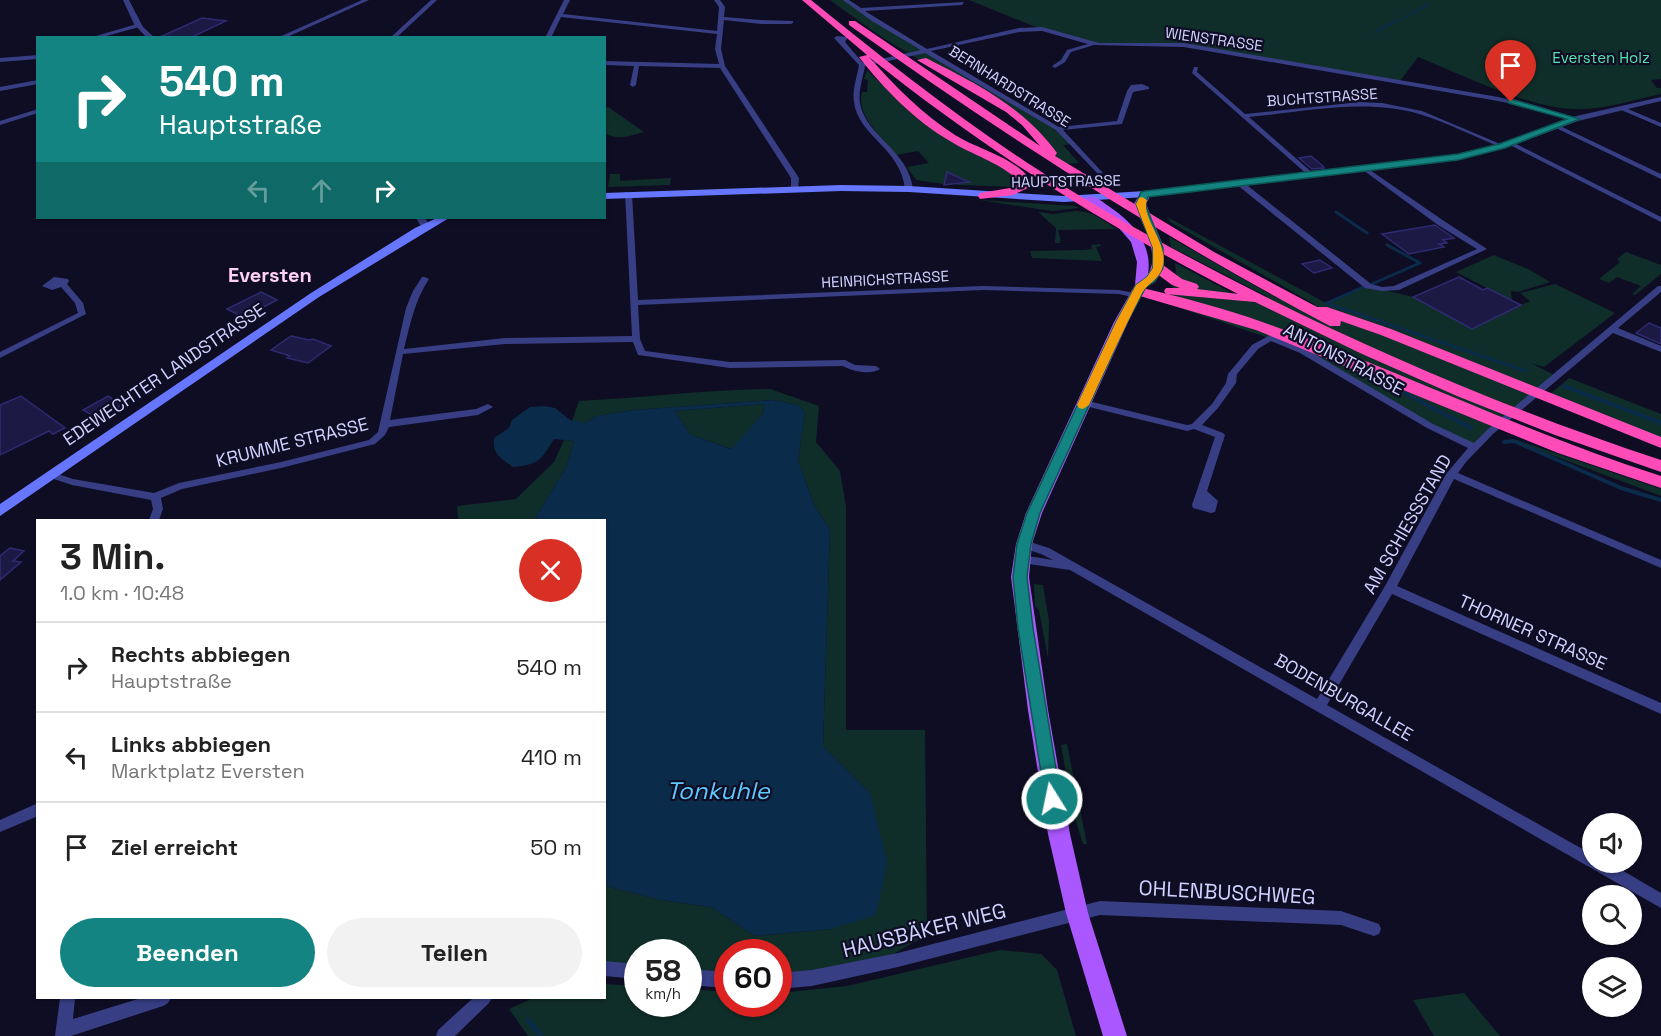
<!DOCTYPE html>
<html lang="de">
<meta charset="utf-8">
<style>
body{margin:0;font-family:"Space Grotesk",sans-serif;background:#f2f2f2;color:#222;height:100vh;display:flex;flex-direction:column;font-size:22px;white-space:nowrap}
*{box-sizing:border-box;margin:0}
p{font-size:20px;color:#767676}
.icon{flex:none;width:33px;height:33px;fill:none;stroke:currentColor;stroke-width:2;stroke-linecap:round;stroke-linejoin:round}
.map{position:relative;flex:1;overflow:hidden}
.side{position:absolute;left:36px;top:519px;width:570px;height:480px;display:flex;flex-direction:column;background:#fff;border-radius:0px;box-shadow:0 2px 4px #0004}
.side>*{flex:none}
.top-card{position:absolute;left:36px;top:36px;width:570px;height:183px;border-radius:0px;box-shadow:0 2px 4px #0004;background:#138481;color:#fff;overflow:hidden}
.buttons{position:absolute;left:1582px;top:813px;display:grid;gap:12px}
.buttons a{display:grid;place-items:center;width:60px;height:60px;border-radius:50%;background:#fff;box-shadow:0 2px 4px #0004;font-size:30px}
.speed{position:absolute;left:624px;top:939px;display:flex;gap:12px;font-size:30px;font-weight:700;text-align:center}
.speed>*{display:grid;place-content:center;width:78px;height:78px;border-radius:50%;background:#fff;box-shadow:0 2px 4px #0004;line-height:1}
.speed small{font-size:15px;font-weight:400}
.speed .limit{border:9px solid #d22;background:#fff;color:#111}
.pin{position:absolute;display:grid;place-items:center;width:51px;height:51px;color:#fff;margin:-62px -26px;border-radius:50% 50% 50% 0;rotate:-45deg;box-shadow:0 0 6px #0007}
.pin .icon{rotate:45deg}
.me{position:absolute;width:66px;margin:-33px;rotate:350deg;stroke-linejoin:round;filter:drop-shadow(0 0 4px #0008)}
.turn{display:flex;align-items:center;gap:21px;height:126px;padding:0 24px;font-size:27px}
.turn .icon{width:78px;height:78px;stroke-width:2.5}
.turn b{display:block;font-size:42px;line-height:51px}
.lanes{display:flex;align-items:center;height:57px;padding:0 24px;background:#0003;justify-content:center;gap:30px;direction:ltr}
.lanes .off{opacity:.35}
.round{display:grid;place-items:center;flex:none;width:63px;height:63px;border-radius:32px;background:#f2f2f2}
.head{display:flex;align-items:center;justify-content:space-between;height:102px;padding:0 24px}
h1{font-size:36px;font-weight:700;line-height:45px}
.button{display:flex;gap:12px;margin-top:auto;padding:12px 24px}
.button a{flex:1;height:69px;border-radius:36px;background:#138481;color:#fff;font-size:24px;font-weight:700;line-height:69px;text-align:center}
.button a+a{background:#f2f2f2;color:#222}
ul{padding:0;list-style:none}
li{display:flex;align-items:center;gap:18px;height:90px;padding:0 24px;border-top:2px solid #e0e0e0}
li div{flex:1}
li b{display:block;font-size:22px}
li em{font-style:normal}
.map>svg:first-child{display:block}
.green{fill:#102e29}
.water{fill:#0b2b4a;fill-rule:evenodd}
.lines{fill:none;stroke-linecap:round;stroke-linejoin:round}
.stream-far3{stroke:#0b2b4a;stroke-width:2}
.stream-far2{stroke:#0b2b4a;stroke-width:3}
.stream-far1{stroke:#0b2b4a;stroke-width:4}
.stream{stroke:#0b2b4a;stroke-width:5}
.building{fill:#1c1945;stroke:#2f2a72;stroke-width:1.5}
.minor{fill:#373e84;fill-rule:evenodd}
.tertiary{fill:#373e84;fill-rule:evenodd}
.secondary{fill:#6776ff;fill-rule:evenodd}
.primary{fill:#ab57ff;fill-rule:evenodd}
.motorway{fill:#ff4bb8;fill-rule:evenodd}
.route{fill:#138481;stroke:#0c5654;stroke-width:1.5}
.slow{fill:#f59e0b}
.labels{text-anchor:middle;dominant-baseline:central;stroke-width:4.5;stroke-linejoin:round;paint-order:stroke}
.far-street-label{font-size:15px;fill:#d0d1ff;stroke:#0e0d24}
.far-park-label{font-size:15px;fill:#58e3af;stroke:#0e0d24}
.street-label{font-size:18px;fill:#d0d1ff;stroke:#0e0d24}
.far-district-label{font-size:20px;font-weight:bold;fill:#ffd2f4;stroke:#0e0d24}
.near-street-label{font-size:21px;fill:#d0d1ff;stroke:#0e0d24}
.near-water-label{font-size:24px;font-style:italic;fill:#5ec9ff;stroke:#0e0d24}
</style>
<div class="map">
<svg width="1661" height="1036" viewBox="0 0 1661 1036">
<rect width="100%" height="100%" fill="#0e0d24"/>
<!-- green -->
<path class="green" d="M830,0H846L1058,129L1073,144L1063,145L1079,163L1062,164C1049,153 1042,137 1029,126C989,96 945,75 903,50C877,35 854,17 830,0Z
M969,0H1661V79L1651,80L1657,88H1661V94C1633,100 1604,110 1575,109C1530,109 1461,74 1418,57L1400,81L1160,43L1099,45L1033,26Z
M867,70L910,112L1012,172L1021,181L1017,187L958,185L954,182L957,177L949,174L948,182L944,184L916,180L907,167L929,163L918,151L896,155C882,137 856,116 862,92H867L868,80L864,79Z
M608,107L644,132C630,136 617,141 605,133L604,108Z
M610,174H620V181L671,178L670,185L608,187Z
M979,200L1075,206L1079,208L1052,211Z
M1076,211C1092,211 1103,220 1116,229L1058,230L1061,241H1058L1061,243H1055L1056,228L1038,212L1053,214Z
M1167,217L1326,303L1368,286L1413,297L1472,328L1530,301L1520,293L1555,284L1615,313L1544,367L1531,363L1556,376L1475,447L1430,426L1287,344L1165,303L1177,279L1175,263L1232,293L1268,297L1171,247L1169,237L1277,298L1316,305L1170,222Z
M1100,244L1101,246L1096,247L1102,261L1032,258L1030,251L1084,250L1092,249L1091,245Z
M1626,252L1661,265V274L1635,295L1632,294L1641,286L1617,277L1609,283L1599,279L1620,262L1617,259Z
M1494,255L1528,269L1550,282L1518,292L1511,291L1512,301L1456,272Z
M1569,378L1661,414V438L1550,394Z
M770,389L819,406L816,442L840,471L846,507V730H925L927,935L874,965L779,979L778,952H728L727,979L689,977L688,952H638L637,972L605,968V886L661,900L711,907L755,936L831,929L870,793L823,746L830,530L814,505L798,460L805,412L798,405L773,400L634,410L597,416L585,423L572,421L579,401C643,398 706,390 770,389Z
M765,404L762,415L732,449L691,435L675,411Z
M564,440L574,441L566,468L536,516L537,520H458L457,506L516,499L554,462Z
M1517,440L1661,489V496L1514,441Z
M1034,584L1043,585L1049,621L1048,658L1039,610L1035,606Z
M1067,744L1087,844H1083L1073,812L1061,745Z
M1000,950L1041,954L1057,970L1076,1036H528L509,1009L533,998H604L605,984L637,986L638,1004H688L689,989L727,992L728,1004H778L779,993L847,986Z
M1464,993L1500,1036H1434L1413,1000Z"/>
<!-- water -->
<path class="water" d="M773,400L798,405L805,412L798,460L814,505L830,530L823,746L870,793L887,862L876,915L831,929L755,936L711,907L661,900L605,886L604,520H537L536,516L566,468L574,441L554,439C540,461 540,464 513,467C501,458 492,454 494,438L509,428L512,420L530,407L544,406L555,408L570,420L585,423L597,416L634,410ZM765,404L762,415L731,449L691,435L675,411Z"/>
<g class="lines">
<!-- stream-far3 -->
<path class="stream-far3" d="M1402,19L1428,4
M1375,32L1398,20"/>
<!-- stream-far2 -->
<path class="stream-far2" d="M1336,212L1367,233
M1372,284L1420,263L1387,245
M1326,303L1526,371
M1327,303L1363,287"/>
<!-- stream-far1 -->
<path class="stream-far1" d="M1389,385L1471,428
M1564,386L1661,423
M1504,442L1514,441L1621,488L1661,500"/>
<!-- stream -->
<path class="stream" d="M528,1020L541,1036"/>
</g>
<!-- building -->
<path class="building" d="M202,18L226,21L190,38H158Z
M1311,156L1324,167V168L1312,169L1299,158Z
M947,172L969,182L944,185Z
M1435,225L1454,238L1443,240L1447,243L1439,244L1444,247L1409,254L1382,234Z
M1320,260L1332,268L1314,273L1302,264Z
M1459,277L1483,290L1487,288L1521,305L1472,329L1413,297Z
M261,292L277,300L256,311L265,316L252,322L227,309Z
M1649,323L1661,328V344L1636,333Z
M291,336L309,340L313,339L331,346L308,363L287,358L290,356L271,350Z
M21,396L65,428L53,434L49,431L0,455V405Z
M108,396L122,405L97,418L83,410Z
M10,548L24,551L13,561L21,562L0,580V556Z"/>
<g class="lines">
<!-- minor -->
<path class="minor" d="M362,0H369L285,38H277Z
M431,0H437L396,38H390Z
M564,0H570L563,14L717,31L719,7L714,0H720L725,7L724,17L761,20L793,21V23L791,24H761L724,20L721,49L725,66L799,178L798,191L791,189V178L720,68L639,66L636,85L633,87L630,85L634,66L604,65V61L719,64L715,49L717,34L561,17L551,38H545Z
M843,0H849L861,8L964,2L962,5L865,11L927,49L1019,28L1042,27L1099,43H1184L1498,97L1538,106L1578,119L1575,121L1535,109L1498,101L1184,47L1094,45L1071,52L1065,62L1055,68L1052,66L1061,60L1067,50L1088,44L1042,31L1019,32L931,51L1059,127L1117,121L1127,91L1131,85L1142,84L1149,87V89L1133,92L1122,124L1063,130L1103,173L1098,174L1056,130L925,53L865,66C863,78 858,91 860,103C866,137 908,149 913,189L909,191L905,189C901,148 858,136 854,102C852,90 857,77 859,65L834,38L837,36L848,37L845,42L863,63L921,50L872,21Z
M137,24L140,26L139,27L99,38H89Z
M38,55V59L0,62V58Z
M1194,67H1198L1197,72L1245,114L1360,102L1382,103L1422,111L1505,146L1500,147C1473,136 1446,122 1419,114C1366,98 1303,112 1249,117L1315,175L1309,176L1192,73Z
M38,80V84L0,91V87Z
M1621,106L1661,123V127L1619,109L1618,108Z
M38,109V113L0,125V121Z
M1554,125H1558L1661,174V179L1554,127Z
M1508,142H1512L1661,217V222L1508,144Z
M1363,168H1367L1444,221L1487,249L1399,290L1382,291L1365,288L1236,184L1243,182L1371,284L1382,287L1394,286L1477,249L1438,225L1363,170Z
M625,192L632,194L638,300L983,286L1119,290L1139,294L1140,296L1136,298L1119,294L983,290L638,305L640,339L645,351L730,362L845,360L855,365L876,366L880,369C871,375 853,372 843,366L730,368L638,355L633,342L505,344L403,354L390,420L476,409L488,404L493,407L478,415L389,427L385,435L375,444L281,468L182,489L161,498L163,509L159,520H149L153,509L151,500L72,485L48,477L47,475L52,472L73,479L154,493L179,483L281,462L369,440L378,432L406,308L413,291L422,277H425L429,279C415,300 410,324 404,349L505,338L632,336Z
M54,277L68,279L69,281L67,284L83,303L86,314L0,358V352L78,313L75,303L61,287L52,290L42,286Z
M1658,286H1661V292L1618,328L1661,346V352L1613,333L1493,434L1466,462L1458,473L1661,560V568L1454,479L1397,586L1661,703V714L1392,594L1327,705L1593,855V862H1608L1661,893V908L1070,570L1022,563L1018,562L1017,559L1018,556L1022,555L1053,560L1041,554L1020,547L1019,544L1020,541L1024,540L1049,548L1317,699L1385,586L1446,474L1468,448L1427,428L1300,353L1271,341L1258,349L1237,374L1236,383L1218,408L1202,425L1223,433L1225,435L1207,491L1218,501L1215,512L1211,513L1193,508L1192,505L1215,437L1194,429L1187,431L1081,405L1079,403L1081,401L1084,400L1187,425L1192,424L1212,404L1226,383L1228,374L1252,345L1270,335L1306,349L1433,424L1474,443L1487,430Z
M38,803V816L0,832V820Z
M1100,901L1341,911L1379,924L1381,929L1379,934L1374,936L1341,925L1100,915L898,967L812,986L778,989V973L812,970L898,953Z
M604,961L638,964V979L604,976Z
M688,969L728,972V988L688,985Z
M60,998H75L73,1019L141,998H171L168,1003L163,1006L71,1036H55Z
M473,998H492L489,1003L455,1036H436L438,1030Z"/>
<!-- tertiary -->
<path class="tertiary" d="M123,0H129L143,27L155,38H147L134,24Z
M1661,97V101L1578,121L1505,148L1458,160L1145,197L1140,194L1145,191L1458,154L1499,144L1572,117Z
M416,218H425L430,226L428,228H422Z"/>
<!-- secondary -->
<path class="secondary" d="M841,185L909,186L1064,196L1145,191L1150,194L1145,197L1064,202L909,192L841,191L604,199V193Z
M437,218H449L319,297L0,516V504L311,293L415,228Z"/>
<!-- primary -->
<path class="primary" d="M1145,191L1151,194L1146,204L1164,248V268L1155,282L1146,287L1128,322L1042,513L1032,544L1029,577L1048,710L1070,834L1088,913L1127,1036H1103L1066,913L1048,834L1028,710L1011,577L1016,544L1026,513L1114,322L1135,285L1137,262L1131,242L1112,220L1084,199L1086,197C1094,195 1100,200 1107,205C1131,221 1153,243 1148,274C1161,254 1142,224 1134,204L1141,192Z"/>
<!-- motorway -->
<path class="motorway" d="M802,0H811C881,57 951,112 1026,162C1102,212 1183,255 1264,296C1393,360 1524,415 1661,460V472L1555,435L1457,396L1360,353L1255,302L1166,294L1164,291L1166,288H1180L1172,285L1153,271L1151,268L1153,265H1163L1182,279L1197,284L1199,287L1197,289L1238,294C1107,227 984,149 869,57C895,86 922,114 955,135C979,150 1012,156 1030,179L1028,188L1013,195L980,199L978,196L980,193L1010,188L1018,183V180C999,162 972,155 950,141C915,121 884,89 859,57L867,55Z
M849,21H855L1040,146L1022,125L1006,112L917,60L926,58C975,83 1024,107 1057,153L1055,156L1214,252L1317,307H1327L1391,329L1661,437V448L1381,335L1341,321L1340,326H1330C1162,237 1003,135 849,25Z
M1138,287C1181,297 1224,308 1265,323C1399,370 1526,433 1661,476V488L1558,453L1256,330L1133,294L1131,291Z"/>
</g>
<!-- route -->
<path class="route" d="M1511,99L1580,119L1505,148L1458,160L1148,197L1145,204L1163,248V268L1155,281L1146,287L1127,322L1040,513L1031,544L1027,577L1033,628L1061,799L1059,804L1052,806L1046,804L1018,628L1013,577L1017,544L1027,513L1116,322L1136,285L1147,277L1153,268V248L1136,204L1141,192L1145,191L1458,154L1499,144L1567,119L1508,103V100Z"/>
<!-- slow -->
<path class="slow" d="M1142,197L1147,200C1140,218 1171,245 1162,269C1158,280 1147,284 1142,293C1123,330 1106,368 1089,405L1083,409L1079,408L1077,405L1116,322L1136,285L1147,277L1153,268V248L1136,204L1139,198Z"/>
<g class="labels">
<!-- far-street labels -->
<g class="far-street-label">
<text transform="translate(1214 39) rotate(8)">WIENSTRASSE</text>
<text transform="translate(1010 86) rotate(32)">BERNHARDSTRASSE</text>
<text transform="translate(1322 97) rotate(-4)">BUCHTSTRASSE</text>
<text transform="translate(1066 181) rotate(-1)">HAUPTSTRASSE</text>
<text transform="translate(885 279) rotate(-3)">HEINRICHSTRASSE</text>
</g>
<!-- far-park labels -->
<g class="far-park-label">
<text x="1601" y="57">Eversten Holz</text>
</g>
<!-- street labels -->
<g class="street-label">
<text transform="translate(1344 359) rotate(28)">ANTONSTRASSE</text>
<text transform="translate(164 374) rotate(-34)">EDEWECHTER LANDSTRASSE</text>
<text transform="translate(292 442) rotate(-14)">KRUMME STRASSE</text>
<text transform="translate(1407 524) rotate(-60)">AM SCHIESSSTAND</text>
<text transform="translate(1533 632) rotate(24)">THORNER STRASSE</text>
<text transform="translate(1344 697) rotate(30)">BODENBURGALLEE</text>
</g>
<!-- far-district labels -->
<g class="far-district-label">
<text x="270" y="275">Eversten</text>
</g>
<!-- near-street labels -->
<g class="near-street-label">
<text transform="translate(1227 892) rotate(3)">OHLENBUSCHWEG</text>
<text transform="translate(924 930) rotate(-14)">HAUSBÄKER WEG</text>
</g>
<!-- near-water labels -->
<g class="near-water-label">
<text x="718" y="790">Tonkuhle</text>
</g>
</g>
</svg>
<div class="buttons">
<a><svg class="icon" aria-label="sound" viewBox="0 0 24 24"><path d="M4 9h4l5-4v14l-5-4H4zM17 9q2 3 0 6"/></svg></a>
<a><svg class="icon" aria-label="search" viewBox="0 0 24 24"><circle cx="10" cy="10" r="6"/><path d="M15 15l6 6"/></svg></a>
<a><svg class="icon" aria-label="layers" viewBox="0 0 24 24"><path d="M12 4l9 5-9 5-9-5zM3 14l9 5 9-5"/></svg></a>
</div>
<div class="speed"><div>58<small>km/h</small></div><div class="limit">60</div></div>
<div class="pin" style="left:1511px;top:102px;background:#d93025"><svg class="icon" aria-label="arrive" viewBox="0 0 24 24"><path d="M6 21V4h12l-3 4 3 4H6"/></svg></div>
<svg class="me" style="left:1052px;top:799px" viewBox="-20 -20 40 40"><circle r="17" fill="#138481" stroke="#fff" stroke-width="3"/><path d="M0-11L8 9 0 5-8 9z" fill="#fff"/></svg>
<div class="top-card">
<div class="turn"><svg class="icon" aria-label="right" viewBox="0 0 24 24"><path d="M7 20v-9h11M14 6l5 5-5 5"/></svg><div><b>540 m</b>Hauptstraße</div></div>
<div class="lanes"><svg class="icon off" aria-label="left" viewBox="0 0 24 24"><path d="M17 20v-9H6M10 6l-5 5 5 5"/></svg><svg class="icon off" aria-label="ahead" viewBox="0 0 24 24"><path d="M12 20V5M6 11l6-6 6 6"/></svg><svg class="icon" aria-label="right" viewBox="0 0 24 24"><path d="M7 20v-9h11M14 6l5 5-5 5"/></svg></div>
</div>
<section class="side">
<div class="head"><div><h1>3 Min.</h1><p>1.0 km · 10:48</p></div><a class="round" style="background:#d93025;color:#fff"><svg class="icon" aria-label="close" viewBox="0 0 24 24"><path d="M6 6l12 12M18 6L6 18"/></svg></a></div>
<ul>
<li><svg class="icon" aria-label="right" viewBox="0 0 24 24"><path d="M7 20v-9h11M14 6l5 5-5 5"/></svg><div><b>Rechts abbiegen</b><p>Hauptstraße</p></div><em>540 m</em></li>
<li><svg class="icon" aria-label="left" viewBox="0 0 24 24"><path d="M17 20v-9H6M10 6l-5 5 5 5"/></svg><div><b>Links abbiegen</b><p>Marktplatz Eversten</p></div><em>410 m</em></li>
<li><svg class="icon" aria-label="arrive" viewBox="0 0 24 24"><path d="M6 21V4h12l-3 4 3 4H6"/></svg><div><b>Ziel erreicht</b></div><em>50 m</em></li>
</ul>
<div class="button"><a>Beenden</a><a>Teilen</a></div>
</section>
</div>
